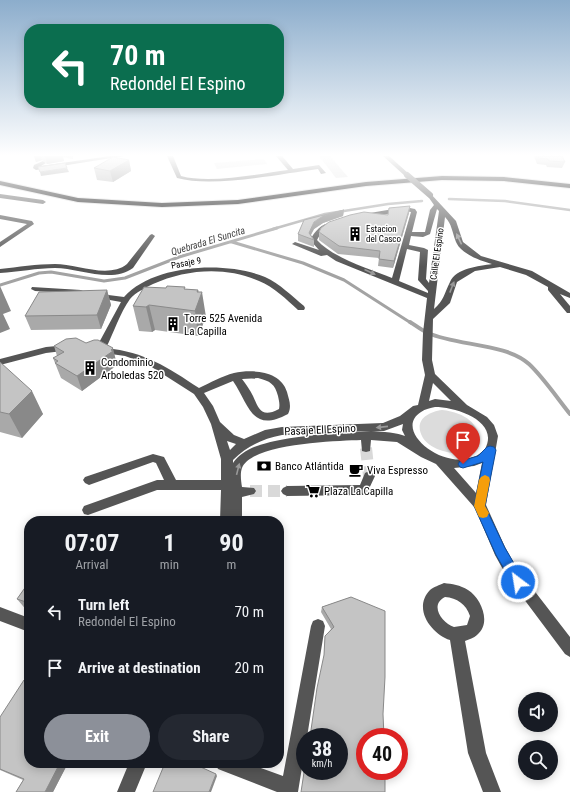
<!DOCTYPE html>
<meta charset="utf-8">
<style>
body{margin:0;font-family:"Roboto Condensed",sans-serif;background:#242831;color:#f1f3f6;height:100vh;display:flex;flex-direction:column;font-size:15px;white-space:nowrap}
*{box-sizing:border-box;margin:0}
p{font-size:13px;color:#9ea1a6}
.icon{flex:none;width:22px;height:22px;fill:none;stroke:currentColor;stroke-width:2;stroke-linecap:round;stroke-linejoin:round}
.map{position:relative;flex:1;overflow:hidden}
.side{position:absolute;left:24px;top:516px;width:260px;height:252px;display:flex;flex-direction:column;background:#171b24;border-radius:16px;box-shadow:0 2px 10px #0003}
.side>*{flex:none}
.top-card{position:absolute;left:24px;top:24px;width:260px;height:84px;border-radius:16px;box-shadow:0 2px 10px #0003;background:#0b6e4f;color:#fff;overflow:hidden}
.tools{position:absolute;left:518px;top:692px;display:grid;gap:8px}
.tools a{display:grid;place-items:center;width:40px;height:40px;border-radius:50%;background:#171b24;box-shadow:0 2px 10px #0003;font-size:20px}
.speed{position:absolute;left:296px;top:728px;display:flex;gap:8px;font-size:20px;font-weight:700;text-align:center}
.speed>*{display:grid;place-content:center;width:52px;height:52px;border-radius:50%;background:#171b24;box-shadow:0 2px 10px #0003;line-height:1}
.speed small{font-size:10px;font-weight:400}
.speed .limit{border:6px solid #d22;background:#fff;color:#111}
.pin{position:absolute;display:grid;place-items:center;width:34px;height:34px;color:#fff;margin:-41px -17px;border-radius:50% 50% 50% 0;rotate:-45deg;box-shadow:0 0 4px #0007}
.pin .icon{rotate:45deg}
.me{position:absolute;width:44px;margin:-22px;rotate:329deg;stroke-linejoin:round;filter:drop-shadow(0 0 3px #0008)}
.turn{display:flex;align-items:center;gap:14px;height:84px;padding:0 20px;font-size:18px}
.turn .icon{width:52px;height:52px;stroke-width:2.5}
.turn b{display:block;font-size:28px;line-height:34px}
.eta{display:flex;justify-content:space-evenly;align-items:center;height:68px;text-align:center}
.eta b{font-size:24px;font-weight:700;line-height:28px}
.action{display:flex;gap:8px;margin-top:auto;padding:8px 20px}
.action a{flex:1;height:46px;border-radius:24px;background:#8c9099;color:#fff;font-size:16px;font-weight:700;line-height:46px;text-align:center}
.action a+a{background:#242831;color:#f1f3f6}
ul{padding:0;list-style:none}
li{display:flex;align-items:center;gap:12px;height:56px;padding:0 20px}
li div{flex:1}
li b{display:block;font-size:15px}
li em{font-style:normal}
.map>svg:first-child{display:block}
.green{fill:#dcdcdc}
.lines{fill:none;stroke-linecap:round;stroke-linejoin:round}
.stream-far2{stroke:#a3a3a3;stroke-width:2.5}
.stream-far1{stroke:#a3a3a3;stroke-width:3}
.stream{stroke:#a3a3a3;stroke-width:4}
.minor-tunnel{stroke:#d9d9d9;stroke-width:12;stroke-dasharray:12 6;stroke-linecap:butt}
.highway-casing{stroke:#dbdbdb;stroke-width:2}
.minor{fill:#555;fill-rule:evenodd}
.highway{fill:#000;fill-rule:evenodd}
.minor-bridge{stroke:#555;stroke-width:6}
.wall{fill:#a9a9a9}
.shaded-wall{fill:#898989}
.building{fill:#c4c4c4;stroke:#898989}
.oneway{fill:#999}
.route{fill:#1a73e8;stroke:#114b97}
.slow{fill:#f59e0b}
.labels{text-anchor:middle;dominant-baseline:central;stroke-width:3;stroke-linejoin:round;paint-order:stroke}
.far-poi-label{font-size:9px;fill:#000;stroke:#fff;text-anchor:start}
.far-street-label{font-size:9px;fill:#000;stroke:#fff}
.far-water-label{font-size:10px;font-style:italic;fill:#444;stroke:#fff}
.poi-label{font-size:11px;fill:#000;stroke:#fff;text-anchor:start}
.street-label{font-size:11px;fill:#000;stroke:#fff}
</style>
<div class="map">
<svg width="570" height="792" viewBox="0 0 570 792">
<rect width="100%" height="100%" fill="#fff"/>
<!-- green -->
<path class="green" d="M319,156H330L348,177L336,178Z
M264,159L267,164L217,169L214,163Z
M442,410C492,415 489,464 443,451C435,449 427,444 423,438C413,421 427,412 442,410Z"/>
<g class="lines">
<!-- stream-far2 -->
<path class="stream-far2" d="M449,199L505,201L570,210
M273,229L325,214L388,204L422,201"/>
<!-- stream-far1 -->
<path class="stream-far1" d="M232,242L303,263L344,280L411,323
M0,285L39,273L51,272L104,281L125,278L179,257L277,228"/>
<!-- stream -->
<path class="stream" d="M410,322C415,325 421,330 428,333C457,346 506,343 529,364C543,377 558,399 570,414"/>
<!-- minor-tunnel -->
<path class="minor-tunnel" d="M366,448L369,476
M250,491H287"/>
<defs>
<path id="highway" d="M442,176L504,177L570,184V188L504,181L442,180L366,186L238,204L162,207L78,202L0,185V181L78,198L162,203L238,200L366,182Z"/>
</defs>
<!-- highway casing -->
<use href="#highway" class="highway-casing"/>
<!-- minor -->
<path class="minor" d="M110,156H124L36,170L33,168L34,165L43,161L46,163L41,166Z
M167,156H173L181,176C210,184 258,174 288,170L276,156H282L293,169L319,165L326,173L321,174L318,169C279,174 213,188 177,178Z
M383,156H389L409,174V176H405Z
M430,193L456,221L463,242L481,256L532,271L570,293V298L560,294L570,306V313H567L548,290V287L526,275L500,267L475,271L457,282L450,303L433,319L432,360L435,374L467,405L487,417L494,425L498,436L486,505L505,547L516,567L570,637V657L565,654L506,575L495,555L475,508L436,464L421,457L397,442L371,440L370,451L366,452L362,451L361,440C337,441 252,443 242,468C240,473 241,481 242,487L254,488L256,491L254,494L242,497V521H220L221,490H157L88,515L84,514L82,510L84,506L157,480H164L156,463L153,462L89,485L85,483L83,480L85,477L153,454L164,457L176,480H221V459L211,424L203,407L194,394L147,364L125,356L97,352L95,350L121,302L93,297V293L124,297C154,264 226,261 265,277C280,284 292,296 304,306L305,308L304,310H298C286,299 274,287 259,281C226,266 186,269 153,284C145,288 136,292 130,299C120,313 114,332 106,348C145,352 167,367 199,388C210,383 222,376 234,373C253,369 281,371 287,392C289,400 292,406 288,414C251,434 249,404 233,381L204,393L213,406L220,422L234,435L244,439L265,430L282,427L383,423L400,416L413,406L418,405L425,375L422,360L423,333L427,298L336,261L327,255L321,256L292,244L295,242L319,250L310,240C315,231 323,221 335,223V225L322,231L317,240C333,258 370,269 392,278L411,212L405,211L364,218L361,216L364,214L405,207L415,209L417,212L412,232H425L430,210L434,205L427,195ZM437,209L439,211L429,283L426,279L428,250L424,248L409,245L411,236L423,237L430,234ZM445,217C452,224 452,232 456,242C461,254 481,261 492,264C479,266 456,268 450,282C444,294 444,300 434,309ZM407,249L420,252L418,280L428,291V293L399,281ZM258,378C270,381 275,384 278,396C279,401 280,404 279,409C262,418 259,410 253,396C250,390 246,384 242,379ZM433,383L451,401L435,399L429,401ZM435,407C456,407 500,421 485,449C456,481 389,432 421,412C425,409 431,408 435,407ZM403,424L402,430L405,436C381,425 282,436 257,446C246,450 239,455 233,463V460C247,446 262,439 282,435L384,431ZM227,441L236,444L230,450ZM482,463L476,493L454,468L474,466Z
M0,194L43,200L46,202L43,204L0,198Z
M0,215L32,221L34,224L0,247V242L27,224L0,219Z
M152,234L155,236L133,268C112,284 78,268 55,268C37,268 18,272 0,273V269C18,267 37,264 55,264C76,264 109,279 127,264L150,235Z
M32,287L81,290L85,292L81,294L35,291L31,289Z
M68,345L71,346L73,348L71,350L46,353L0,365V359L46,347Z
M369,471L373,473L375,476L367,493L363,495L287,496L283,494L281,491L283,488L287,486L360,485L365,473Z
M444,583C452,584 460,585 468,590C481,598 492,623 477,635C474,638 469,639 465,641L486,753L501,792H483L468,753L450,640C432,634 412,609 430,590C433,587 440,585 444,583ZM445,597C457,598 466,604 470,616L467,625L454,627C442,623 429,605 445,597Z
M0,607L29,618V632L0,621Z
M318,619L323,621L325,626L307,737H305V749L298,792H277L218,769L215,763H247L283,776L311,626L313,621Z
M129,763H147L135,792H117Z"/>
<!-- highway -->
<use href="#highway" class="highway"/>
<!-- minor-bridge -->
<path class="minor-bridge" d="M407,175L430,195"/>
</g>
<!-- wall -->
<path class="wall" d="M34,156H73V159L63,157L64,161L47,164L42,160L36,162Z
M534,156H562L565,162L562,168L547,167L546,165L537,164Z
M129,160L131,171L113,182L97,180L94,168Z
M344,210L343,216L323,223L314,229L311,235L314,240V247L298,241V234Z
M409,213L393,268L378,266L379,258L338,254L319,240V232L388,215Z
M185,289L198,290L206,317L198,336L155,330L152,332L139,331L133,306Z
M107,290L111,305L101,329L31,330L25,316Z
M54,346L117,363V365L82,391L61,378L53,358L57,356Z
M0,362L43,414L22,438L0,432Z
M29,582V612H28L17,599Z
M351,597L324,658L325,636L331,629L321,612L322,607Z
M0,717L29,763H68L53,792H16L23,780L0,770Z"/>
<!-- shaded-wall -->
<path class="shaded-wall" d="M34,156H41L42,160L36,162Z
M45,156H63L64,161L47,164Z
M129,160L131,171L113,182L110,171Z
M67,168L69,172L41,176L40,172Z
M410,206L409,213L393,268L394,261Z
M344,210L343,216L323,223L314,229L309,238V233L314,222L323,216Z
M0,286L11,311L3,314L10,329L0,333Z
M107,290L111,305L101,329L97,315Z
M198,290L199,300L202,292L206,317L198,336L195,311Z
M149,305L155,330L152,332L146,307Z
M113,348L117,365L82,391L77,376Z
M32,391L43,414L22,438L9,414Z
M60,763H68L53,792H45Z
M216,774L217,776L211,792H209Z"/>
<!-- building -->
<path class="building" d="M538,156H562L565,162L549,161L548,159L539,158Z
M113,157L129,160L110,171L94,168Z
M65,163L67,168L40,172L38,167Z
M410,206L394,261L379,259L380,251L339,246L319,232L321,228L329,222L350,215L364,212L388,215L389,208Z
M344,210L323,216L314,222L309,233L314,240L298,234L304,220Z
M167,286L185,287L184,289L198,290L197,292H202L195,311L149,305L146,307L133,306L144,287L166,288Z
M107,290L97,315L25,316L39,292Z
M76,338L86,343L94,340H98L113,348L111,350L113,351L77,376L55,363L58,361L53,358L64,352L54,346L66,339Z
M0,362L32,391L9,414L0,412Z
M75,518L84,521H73Z
M29,582V603L17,599Z
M351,597L385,611V677L383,714L384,737H365V771H385V792H301L305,766V771H339V737H310L317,688L324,655L325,636L334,627L322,607Z
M24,680L29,682V763H60L45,792H16L24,779L0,769V717Z
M165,763H192L216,774L209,792H153Z"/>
<!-- one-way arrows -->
<defs><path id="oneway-solid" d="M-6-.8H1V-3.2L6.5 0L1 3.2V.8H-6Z"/></defs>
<g class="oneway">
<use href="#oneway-solid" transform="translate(459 239) rotate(-115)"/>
<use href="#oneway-solid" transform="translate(370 272) rotate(24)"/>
<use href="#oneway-solid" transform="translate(452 287) rotate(-69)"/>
<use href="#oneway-solid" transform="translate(382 427) rotate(174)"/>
<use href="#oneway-solid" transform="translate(238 469) rotate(-76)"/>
</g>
<!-- sky -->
<linearGradient id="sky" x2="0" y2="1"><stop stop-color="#8cadcc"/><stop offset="0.58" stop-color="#fff"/><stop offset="1" stop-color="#fff" stop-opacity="0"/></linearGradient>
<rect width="570" height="267" fill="url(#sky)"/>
<!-- route -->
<path class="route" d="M490,446L494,447L496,450L485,506L505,548L525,582L523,586L518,588L514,586L496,555L474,506L483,462L463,468L460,467L458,464L460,461L478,456L487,447Z"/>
<!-- slow -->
<path class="slow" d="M485,475L489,477L490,480L485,506L489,513L487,517L483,518L479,517L474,506L479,480L481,477Z"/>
<!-- icons -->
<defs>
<symbol id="building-bare" viewBox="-9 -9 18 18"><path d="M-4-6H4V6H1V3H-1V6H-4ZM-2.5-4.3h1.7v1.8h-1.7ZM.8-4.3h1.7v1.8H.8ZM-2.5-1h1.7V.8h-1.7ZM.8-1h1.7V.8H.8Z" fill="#000" stroke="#fff" stroke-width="2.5" paint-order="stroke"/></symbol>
<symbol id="bank-bare" viewBox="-9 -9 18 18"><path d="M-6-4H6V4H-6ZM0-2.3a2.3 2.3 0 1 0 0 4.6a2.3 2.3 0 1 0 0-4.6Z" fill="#000" stroke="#fff" stroke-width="2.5" paint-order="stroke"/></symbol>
<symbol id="cafe-bare" viewBox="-9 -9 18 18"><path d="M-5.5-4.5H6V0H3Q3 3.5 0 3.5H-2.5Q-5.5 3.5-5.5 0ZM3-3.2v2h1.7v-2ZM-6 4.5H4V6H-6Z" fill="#000" stroke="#fff" stroke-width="2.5" paint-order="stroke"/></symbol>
<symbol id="supermarket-bare" viewBox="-9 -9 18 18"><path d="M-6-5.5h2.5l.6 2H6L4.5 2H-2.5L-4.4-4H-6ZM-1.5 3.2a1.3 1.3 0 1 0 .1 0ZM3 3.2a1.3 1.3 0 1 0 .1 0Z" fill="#000" stroke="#fff" stroke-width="2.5" paint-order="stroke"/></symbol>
</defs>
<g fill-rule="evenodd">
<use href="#building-bare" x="345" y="224" width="20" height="20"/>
<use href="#building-bare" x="163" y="314" width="20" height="20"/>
<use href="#building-bare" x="80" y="358" width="20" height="20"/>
<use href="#bank-bare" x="254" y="456" width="20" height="20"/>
<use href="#cafe-bare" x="346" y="460" width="20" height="20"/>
<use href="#supermarket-bare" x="303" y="481" width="20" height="20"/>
</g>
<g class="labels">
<!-- far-poi labels -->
<g class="far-poi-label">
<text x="366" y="229">Estacion<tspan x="366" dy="10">del Casco</tspan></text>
</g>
<!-- far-street labels -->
<g class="far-street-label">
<text transform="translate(437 254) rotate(-82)">Calle El Espino</text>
<text transform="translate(186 263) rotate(-11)">Pasaje 9</text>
</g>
<!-- far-water labels -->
<g class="far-water-label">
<text transform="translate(208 241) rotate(-17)">Quebrada El Suncita</text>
</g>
<!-- poi labels -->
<g class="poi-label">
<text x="184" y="318">Torre 525 Avenida<tspan x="184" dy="13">La Capilla</tspan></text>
<text x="101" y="362">Condominio<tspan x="101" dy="13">Arboledas 520</tspan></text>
<text x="275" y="466">Banco Atlántida</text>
<text x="367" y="470">Viva Espresso</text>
<text x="324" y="491">Plaza La Capilla</text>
</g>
<!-- street labels -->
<g class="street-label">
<text transform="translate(320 430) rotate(-3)">Pasaje El Espino</text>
</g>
</g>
</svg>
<div class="tools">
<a><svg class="icon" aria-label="sound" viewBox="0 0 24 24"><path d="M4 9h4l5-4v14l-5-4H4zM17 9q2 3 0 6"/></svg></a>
<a><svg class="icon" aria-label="search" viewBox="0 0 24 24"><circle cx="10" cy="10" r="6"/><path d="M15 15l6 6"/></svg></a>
</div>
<div class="speed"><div>38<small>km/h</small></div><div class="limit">40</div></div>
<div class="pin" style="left:463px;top:464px;background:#d93025"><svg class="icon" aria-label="arrive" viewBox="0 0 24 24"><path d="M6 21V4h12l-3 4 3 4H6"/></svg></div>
<svg class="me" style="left:518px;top:582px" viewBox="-20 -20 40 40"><circle r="17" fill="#1a73e8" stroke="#fff" stroke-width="3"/><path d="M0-11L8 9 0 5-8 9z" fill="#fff"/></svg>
<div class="top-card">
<div class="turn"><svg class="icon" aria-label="left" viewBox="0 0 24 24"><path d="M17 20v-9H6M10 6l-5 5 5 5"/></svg><div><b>70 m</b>Redondel El Espino</div></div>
</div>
<section class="side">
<div class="eta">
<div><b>07:07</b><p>Arrival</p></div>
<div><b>1</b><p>min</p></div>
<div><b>90</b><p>m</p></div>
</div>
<ul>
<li><svg class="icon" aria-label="left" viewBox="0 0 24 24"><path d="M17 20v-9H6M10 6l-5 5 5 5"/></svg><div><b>Turn left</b><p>Redondel El Espino</p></div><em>70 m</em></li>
<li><svg class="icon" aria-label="arrive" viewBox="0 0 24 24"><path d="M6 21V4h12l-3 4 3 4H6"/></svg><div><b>Arrive at destination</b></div><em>20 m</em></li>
</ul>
<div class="action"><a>Exit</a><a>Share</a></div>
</section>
</div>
